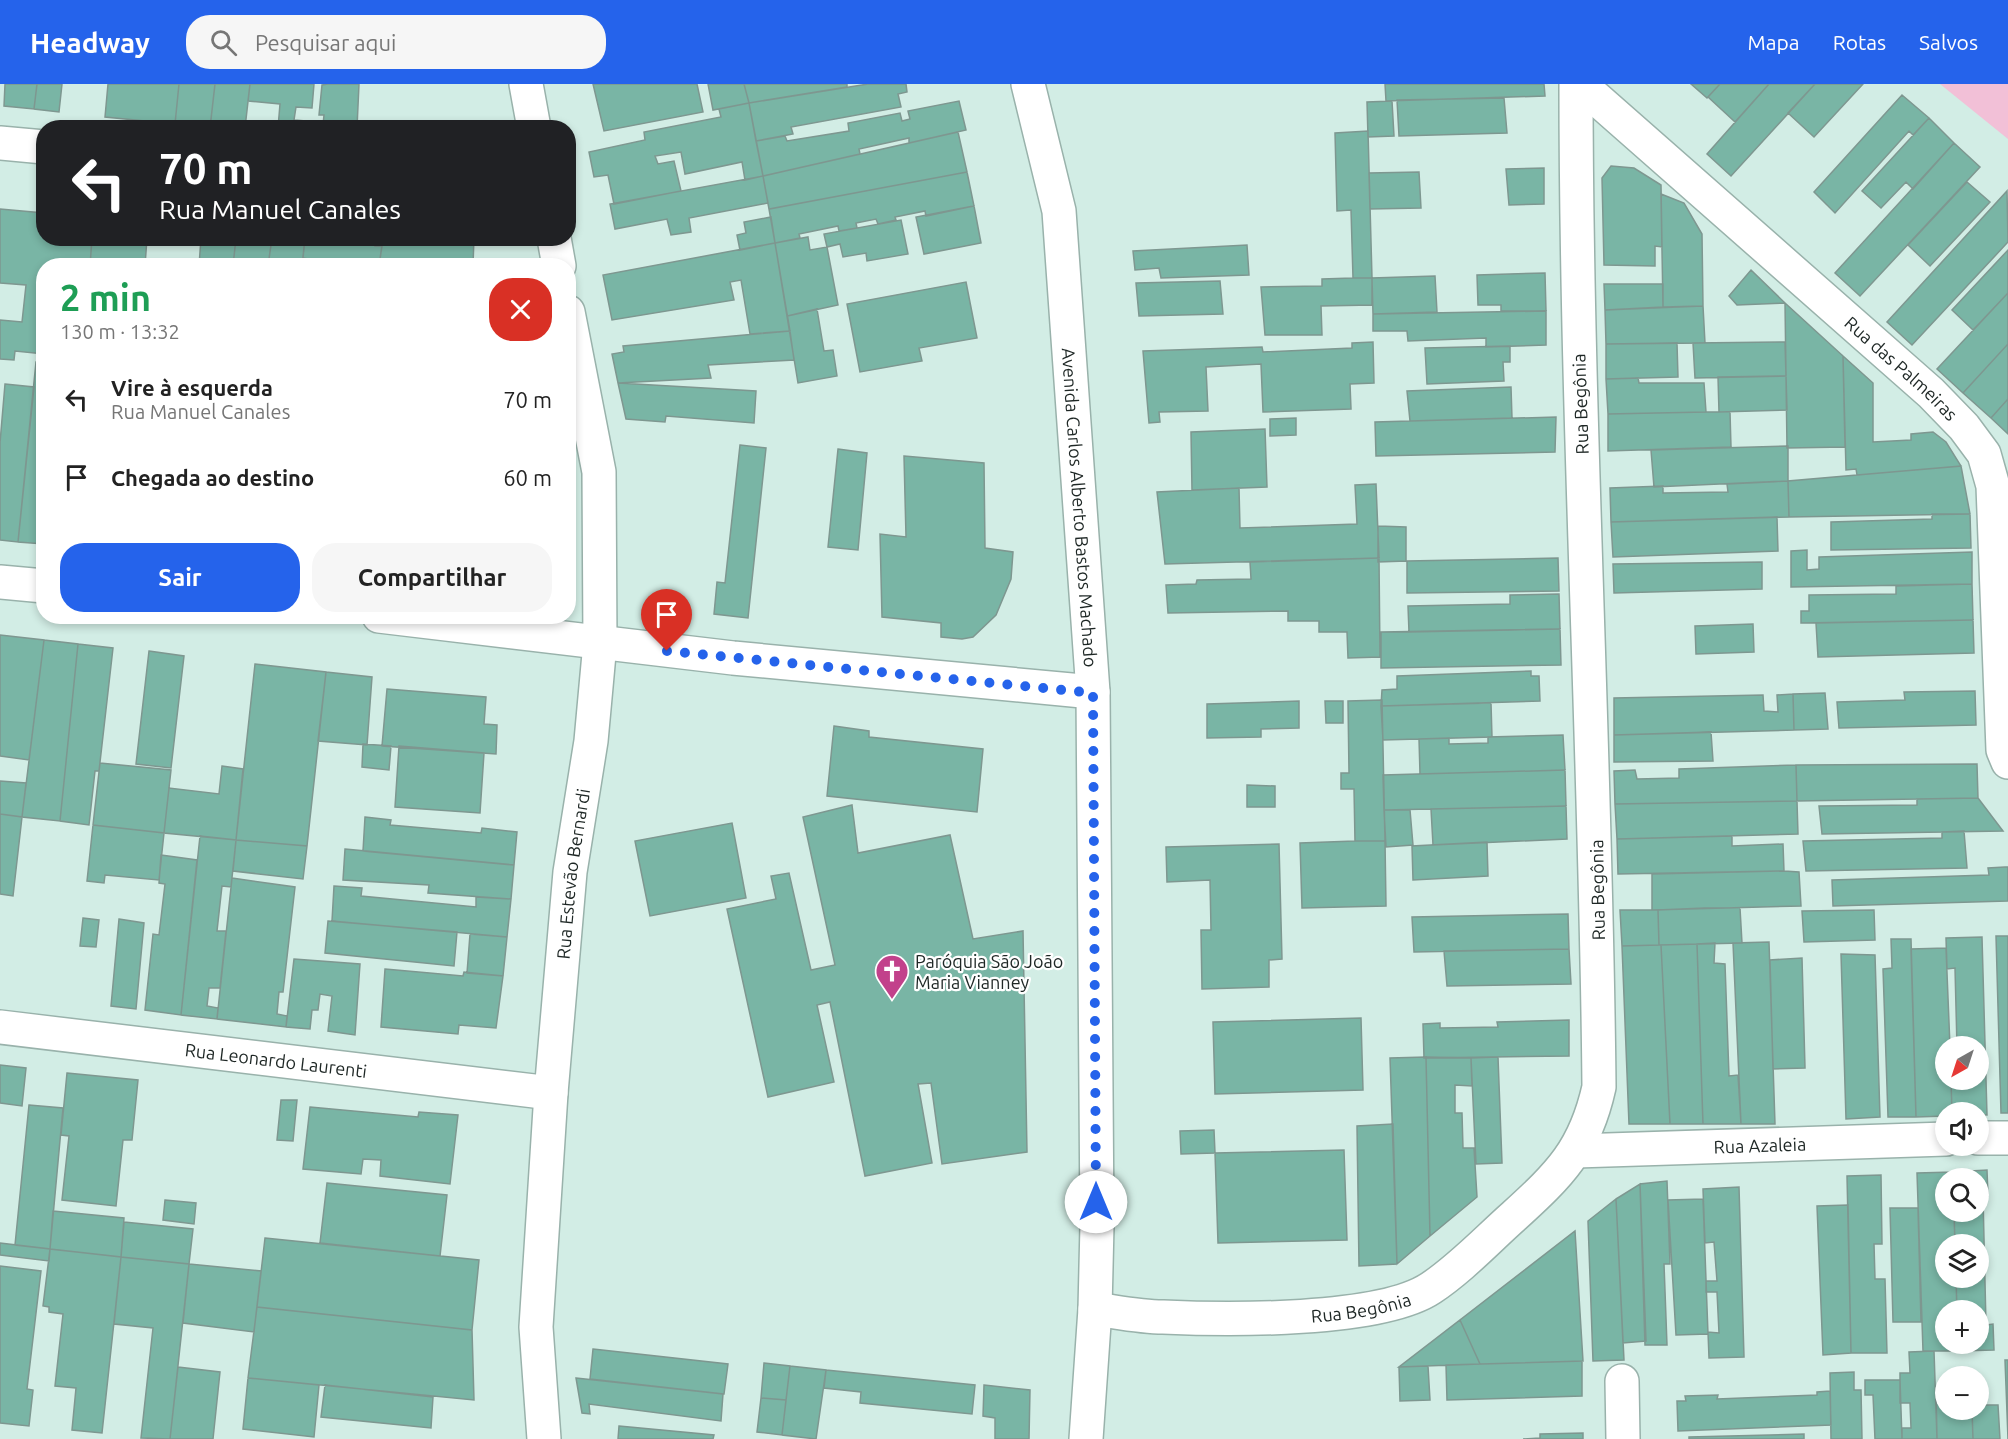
<!DOCTYPE html>
<html lang="pt">
<meta charset="utf-8">
<style>
body{margin:0;font-family:Ubuntu,sans-serif;background:#f6f6f6;color:#222;height:100vh;display:flex;flex-direction:column;font-size:22px;white-space:nowrap}
*{box-sizing:border-box;margin:0}
p{font-size:20px;color:#767676}
.icon{flex:none;width:33px;height:33px;fill:none;stroke:currentColor;stroke-width:2;stroke-linecap:round;stroke-linejoin:round}
.map{position:relative;flex:1;overflow:hidden}
.details{position:absolute;left:36px;top:174px;width:540px;height:366px;display:flex;flex-direction:column;background:#fff;border-radius:24px;box-shadow:0 3px 9px #0003}
.details>*{flex:none}
.banner{position:absolute;left:36px;top:36px;width:540px;height:126px;border-radius:24px;box-shadow:0 3px 9px #0003;background:#202124;color:#fff;overflow:hidden}
.needle{width:39px;rotate:219deg}
.controls{position:absolute;left:1935px;top:952px;display:grid;gap:12px}
.controls a{display:grid;place-items:center;width:54px;height:54px;border-radius:50%;background:#fff;box-shadow:0 3px 9px #0003;font-size:30px}
.pin{position:absolute;display:grid;place-items:center;width:51px;height:51px;color:#fff;margin:-62px -26px;border-radius:50% 50% 50% 0;rotate:-45deg;box-shadow:0 0 6px #0007}
.pin .icon{rotate:45deg}
.me{position:absolute;width:66px;margin:-33px;rotate:0deg;stroke-linejoin:round;filter:drop-shadow(0 0 4px #0008)}
.turn{display:flex;align-items:center;gap:21px;height:126px;padding:0 24px;font-size:27px}
.turn .icon{width:78px;height:78px;stroke-width:2.5}
.turn b{display:block;font-size:42px;line-height:51px}
.round{display:grid;place-items:center;flex:none;width:63px;height:63px;border-radius:24px;background:#f6f6f6}
.headline{display:flex;align-items:center;justify-content:space-between;height:102px;padding:0 24px}
h1{font-size:36px;font-weight:600;line-height:45px;color:#1e9e55}
.button{display:flex;gap:12px;margin-top:auto;padding:12px 24px}
.button a{flex:1;height:69px;border-radius:24px;background:#2563eb;color:#fff;font-size:24px;font-weight:600;line-height:69px;text-align:center}
.button a+a{background:#f6f6f6;color:#222}
ul{padding:0;list-style:none}
li{display:flex;align-items:center;gap:18px;height:78px;padding:0 24px}
li div{flex:1}
li b{display:block;font-size:22px}
li em{font-style:normal}
header{display:flex;align-items:center;gap:36px;box-sizing:border-box;height:84px;padding:0 30px;background:#2563eb;color:#fff}
header strong{font-size:28px}
nav{display:flex;gap:33px;margin-inline-start:auto;font-size:21px}
.search{width:420px;height:54px;background:#f6f6f6;display:flex;align-items:center;gap:15px;box-sizing:border-box;padding:0 21px;border-radius:24px;color:#767676;font-size:22px}
.map>svg:first-child{display:block}
.green{fill:#f2c0d7}
.building{fill:#79b5a5;stroke:#7e9790;stroke-width:1.5}
.lines{fill:none;stroke-linecap:round;stroke-linejoin:round}
.street-casing{stroke:#99b2ab;stroke-width:36}
.secondary-casing{stroke:#99b2ab;stroke-width:36}
.street{stroke:#fff;stroke-width:33}
.secondary{stroke:#fff;stroke-width:33}
.route{stroke:#2563eb;stroke-width:10;stroke-dasharray:0 18}
.labels{text-anchor:middle;dominant-baseline:central;stroke-width:4.5;stroke-linejoin:round;paint-order:stroke}
.street-label{font-size:18px;fill:#1e2725;stroke:#fff}
.poi-label{font-size:18px;fill:#1e2725;stroke:#fff;text-anchor:start}
</style>
<header>
<strong>Headway</strong>
<div class="search"><svg class="icon" aria-label="search" viewBox="0 0 24 24"><circle cx="10" cy="10" r="6"/><path d="M15 15l6 6"/></svg>Pesquisar aqui</div>
<nav><a>Mapa</a><a>Rotas</a><a>Salvos</a></nav>
</header>
<div class="map">
<svg width="2008" height="1355" viewBox="0 0 2008 1355">
<rect width="100%" height="100%" fill="#d2ede5"/>
<!-- green -->
<path class="green" d="M1940,0H2008V55Z"/>
<!-- building -->
<path class="building" d="M5,0H37L34,25L4,22Z
M37,0H62L59,28L34,25Z
M108,0H179L175,40L105,33Z
M179,0H215L210,44L175,40Z
M215,0H250L245,44H210Z
M250,0H314L312,24L296,23L294,36L318,38L317,44H278L280,20L248,17Z
M328,0H359L357,44H330L323,41L324,31H319L322,1Z
M593,0H697L703,28L604,47Z
M708,0H744L749,19L713,26Z
M744,0H847V3L749,19Z
M868,0H906L907,8L898,10L901,23L791,43L793,50L756,57L749,19Z
M1385,0H1544L1545,12L1386,17Z
M1691,0H1720L1707,14Z
M1720,0H1769L1735,38L1708,13Z
M1769,0H1815L1731,92L1707,70Z
M1815,0H1863L1814,53L1788,29Z
M1902,11L1929,34L1913,51L1909,47L1835,129L1814,108Z
M1504,14L1507,49L1399,52L1397,16Z
M959,17L966,46L909,59V54L859,65L860,70L763,92L756,57L785,52L787,57L849,47L848,39L900,29L902,37L910,35L908,27Z
M1392,17L1394,52L1368,53L1367,18Z
M749,19L763,92L745,96L742,78L685,90L681,68L655,72L658,80L674,77L681,107L614,120L608,91L594,93L589,68L645,56L644,48L721,33L719,25Z
M1929,34L1954,59L1913,105L1906,98L1881,124L1862,107Z
M1368,47L1372,194H1353L1351,126L1337,127L1335,49Z
M958,48L967,88L769,125L763,92Z
M1954,59L1980,83L1860,212L1835,189Z
M1611,82L1634,84L1661,101L1662,163L1655,162V182L1604,181L1602,94Z
M1544,84V120L1509,121L1506,85Z
M967,88L974,122L926,132L925,127L895,133L896,136L878,140L876,135L856,139L857,144L839,147L838,142L799,150L800,154L775,159L769,125Z
M1419,88L1421,124L1370,125L1369,89Z
M763,92L768,119L689,134L691,148L671,151L667,135L615,145L610,120Z
M1967,98L1990,118L1930,182L1908,161Z
M2007,107L2008,158L1912,261L1887,238Z
M1661,110L1684,119L1702,150L1703,222L1663,223Z
M974,122L981,159L924,170L916,133Z
M0,125L44,129V154H92L90,182H44V270L15,267L14,276L0,275V236L22,238L26,201L0,199Z
M771,133L775,159L740,166L737,151L746,149L744,138Z
M901,136L908,170L867,177L866,169L843,173L840,160L827,163L824,150Z
M808,153L810,166L827,163L838,221L787,232L775,159Z
M92,154H147L145,182H90Z
M201,154H236L233,182H199Z
M236,154H272L268,182H233Z
M272,154H305L302,182H268Z
M305,154H376L375,162H382L379,182H308L309,175L303,174Z
M383,154H474L473,181L434,177V182H379Z
M775,159L790,247L750,250L741,196L730,198L734,216L612,236L603,191Z
M1247,161L1249,191L1161,194L1159,184L1135,186L1133,167Z
M2008,166V209L1973,246L1952,226Z
M1751,186L1785,219L1737,221L1729,212Z
M1545,189L1546,227H1501V221H1478L1477,191Z
M1435,192L1437,228L1373,230L1372,194Z
M1353,194H1372V221L1321,222L1322,251H1265L1261,203L1322,202V195Z
M1220,197L1223,230L1139,232L1136,199Z
M966,198L977,254L919,264L922,277L860,288L847,220Z
M1604,200H1663V223L1605,226Z
M2008,209V260L1963,309L1937,285Z
M1785,219L1843,272L1845,363L1787,364Z
M1703,222L1705,259L1606,260L1605,226Z
M817,225L824,267L833,266L837,292L798,299L787,232Z
M1546,227V261L1486,263V254L1408,257L1407,247H1373V230Z
M790,247L794,276L708,281L711,294L618,299L612,270L624,268L623,262Z
M1373,258L1374,299L1350,300L1351,325L1263,328L1261,280L1206,283L1208,327L1159,328L1160,338L1149,339L1143,267L1262,263L1263,268L1352,264V259Z
M1785,258L1786,292L1695,294L1693,259Z
M1677,259L1678,293L1606,295V260Z
M2008,260V315L1991,334L1963,309Z
M1510,262V278H1503L1504,297L1427,300L1425,264Z
M1843,272L1873,299V358L1911,356V350L1933,348L1946,358L1961,382L1857,391L1856,385L1846,386Z
M36,278L44,279V460L18,458Z
M1786,292L1787,326L1719,328L1718,293Z
M1638,294L1639,299H1704L1706,328L1608,330L1606,295Z
M618,299L756,307L754,339L666,332L665,338L626,335Z
M5,300L34,303L18,458L0,456V359Z
M1511,303L1512,334L1410,337L1407,307Z
M2008,315V350L1991,334Z
M1706,328H1730L1731,363L1608,367V330Z
M1556,333L1555,368L1376,372L1375,338Z
M1296,334V351L1270,352V335Z
M1265,345L1267,403L1192,406L1191,348Z
M740,361L766,364L748,534L714,530L717,498L725,499Z
M1788,362V397L1654,403L1651,366Z
M838,365L867,369L858,466L828,463Z
M904,372L984,379L985,464L1013,468L1011,495L996,531L973,553L962,555L941,553V539L882,533L880,450L906,453Z
M1961,382L1970,430L1789,433L1788,397Z
M1788,397L1789,433L1611,438L1610,404L1663,402V409L1728,408L1727,400Z
M1376,400L1379,474L1165,480L1157,408L1239,404L1240,444L1357,440L1355,401Z
M1932,430H1970L1971,464L1831,466V438L1932,435Z
M1777,433L1778,467L1613,473L1611,438Z
M1378,442L1406,443V477L1378,478Z
M1807,466V486L1819,485V473L1972,468V500L1791,503V467Z
M1379,474L1380,573L1348,574L1347,548H1319V537H1288V527L1168,529L1166,501L1196,500L1197,496L1251,495L1250,478Z
M1558,474L1559,507L1407,509V477Z
M1762,478V505L1614,509L1613,480Z
M1972,500L1973,536L1801,539V527H1809V511L1896,510V502Z
M1559,510L1560,545L1409,548L1408,522L1510,520V511Z
M1973,536L1974,569L1818,573L1816,539Z
M1753,540L1754,568L1696,570L1695,542Z
M1560,545L1561,581L1381,584V548Z
M0,551L44,556L29,676L0,672Z
M44,556L78,560L60,737L22,733Z
M78,560L113,564L99,687H95L89,741L60,737Z
M149,567L184,572L171,684L136,680Z
M255,580L326,588L307,762L236,756Z
M1531,587V592H1539L1540,617L1381,622L1382,606L1397,605V592Z
M326,588L372,593L367,661L318,657Z
M387,605L486,613L484,640L497,641L496,670L382,662Z
M1975,607L1976,641L1839,644L1837,618L1905,616L1904,608Z
M1825,609L1828,645L1794,646L1793,610Z
M1793,610L1794,646L1614,651V614L1763,611L1764,627L1778,628L1777,611Z
M1382,616L1385,757H1355L1354,705H1341V689H1349L1348,617Z
M1299,617V644L1261,645V653L1207,654V620Z
M1325,617H1343V639H1326Z
M1491,619L1492,653L1383,656L1381,622Z
M834,642L869,647V653L983,665L977,728L827,712Z
M1711,648L1713,677L1614,678V651Z
M1563,651L1565,686L1420,690L1419,655L1449,654V660L1488,659V653Z
M363,660L391,662L389,686L362,683Z
M399,662L484,669L480,729L395,723Z
M100,679L171,686L164,749L93,741Z
M1977,680L1978,714L1797,717L1796,681Z
M1796,681L1797,717L1615,720L1614,687L1635,686L1637,695L1679,694V685Z
M222,682L243,685L236,756L164,749L169,704L219,710Z
M1565,686L1566,722L1384,726L1383,691Z
M0,697L26,699L22,733L0,730Z
M1247,701L1275,702V723H1247Z
M1978,714L2003,747L1822,750L1819,722L1917,721V715Z
M1797,717L1798,750L1617,755L1615,720Z
M852,721L858,769L950,751L973,855L1023,847L1027,1068L942,1080L931,999L918,1000L932,1079L865,1092L830,918L817,921L834,998L768,1013L727,825L776,815L771,792L789,789L811,886L835,881L803,733Z
M1566,722L1567,755L1433,761L1431,725Z
M1384,726H1410L1413,761L1386,763Z
M0,730L22,733L13,812L0,810Z
M365,733L391,736L390,741L481,749L482,744L517,748L514,781L363,767Z
M732,739L746,814L650,832L635,757Z
M93,741L164,749L159,796L105,791L104,799L87,797Z
M1964,747L1967,784L1806,787L1803,757L1942,754V748Z
M200,752L236,756L231,803L222,802L217,847H226L220,904H209L207,922L218,924L217,935L181,931Z
M1732,752V762L1783,760L1784,787L1618,790L1617,755Z
M236,756L307,762L303,795L233,787Z
M1355,757H1385L1386,822L1302,824L1300,759Z
M1487,758L1488,792L1413,796L1412,762Z
M1279,760L1282,875L1269,876V903L1202,905L1201,846H1211L1210,796L1167,798L1166,763Z
M345,765L514,781L511,815L428,809L429,801L343,796Z
M161,771L197,776L181,931L145,926L153,850L159,851L165,800L159,799Z
M2005,783H2008V817L1833,822L1832,796L1989,791L1988,784Z
M1784,787L1799,788L1801,822L1652,826V790Z
M232,794L295,803L283,908H279L277,930L287,932L286,943L217,935Z
M334,802L362,804L361,812L476,823V813L511,815L507,853L332,837Z
M1705,824H1740L1742,859L1659,861L1658,826Z
M1620,826H1658L1659,861L1622,862Z
M1874,826L1875,856L1804,858L1802,827Z
M1568,830L1569,865L1414,868L1412,833Z
M83,834L99,836L96,863L80,862Z
M119,835L144,839L136,925L111,922Z
M328,837L457,848L454,882L325,869Z
M470,850L507,853L503,892L467,889Z
M1996,852H2008V1029H2001Z
M1982,853L1987,1031L1952,1029L1951,996H1978V963H1957L1955,884L1947,885L1946,854Z
M1891,855H1911L1916,1033H1888L1883,885L1892,884Z
M1769,858L1775,1040H1741L1733,859Z
M1715,859L1714,879L1725,880L1729,992L1738,991L1741,1040H1703L1697,860Z
M1697,860L1703,1040H1670L1661,861Z
M1659,861H1661L1670,1040H1629L1622,862Z
M1946,864L1950,963H1946V996H1951L1952,1029H1946V1032L1916,1033L1911,865Z
M1569,865L1571,900L1447,902L1444,867Z
M1841,870L1875,871L1880,1033L1846,1035Z
M1802,874L1805,984L1773,985L1770,876Z
M294,875L360,880L355,951L328,947L332,912L320,910L318,926H312L310,945L286,943Z
M385,885L463,892L464,888L503,892L496,944L459,941L458,950L381,943Z
M1361,934L1363,1006L1215,1010L1213,938Z
M1569,936V972L1424,974L1423,940L1440,939V944L1498,943L1497,938Z
M1426,973L1471,974L1472,1002L1455,1001V1029H1462L1463,1064H1474L1477,1113L1430,1152Z
M1426,973L1430,1152L1397,1180L1390,974Z
M1498,973L1502,1079L1476,1080L1471,974Z
M0,981L26,984L22,1022L0,1019Z
M67,989L138,996L132,1056H123L116,1122L62,1116L69,1052L61,1051Z
M281,1016H297L293,1057L277,1056Z
M29,1021L63,1024L50,1165L15,1161Z
M310,1023L418,1033L419,1028L458,1031L450,1100L380,1092L381,1076L363,1075L361,1090L303,1085Z
M1393,1040L1397,1180L1359,1182L1357,1042Z
M1214,1046L1215,1069L1181,1070L1180,1047Z
M1344,1066L1347,1156L1218,1159L1215,1069Z
M1987,1086L1988,1112H1983L1986,1241L1993,1240L1994,1266L1958,1267V1260H1978V1227H1957L1956,1194H1978V1161H1955L1954,1128H1978V1095H1953V1088Z
M1953,1088V1095H1946V1128H1954L1955,1161H1946V1194H1956L1957,1227H1946V1260H1958V1267H1923L1917,1089Z
M1881,1091L1882,1160H1874L1875,1195H1885L1887,1269H1851L1847,1092Z
M1667,1097L1670,1180H1664L1667,1261H1645L1640,1100Z
M327,1099L447,1111L440,1172L320,1159Z
M1640,1100L1646,1257L1623,1259L1616,1115Z
M1739,1103L1744,1273L1709,1274L1708,1248L1719,1249L1717,1208H1706V1197H1717L1714,1158L1705,1159L1703,1105Z
M1616,1115L1624,1276L1593,1277L1588,1137Z
M1703,1115L1708,1250L1676,1251L1668,1116Z
M165,1116L196,1119L194,1140L163,1136Z
M1848,1121L1851,1269L1823,1271L1817,1122Z
M1890,1124H1918L1921,1238H1893Z
M53,1127L124,1134L121,1173L50,1165Z
M124,1138L193,1145L189,1180L121,1173Z
M1575,1147L1583,1277L1480,1280L1460,1236Z
M265,1154L479,1176L472,1246L257,1223Z
M0,1159L50,1165L49,1177L0,1171Z
M50,1165L121,1173L102,1349L72,1346L76,1304L55,1302L63,1230L49,1228V1223L43,1222Z
M121,1173L189,1180L170,1355L141,1354L153,1244L114,1240Z
M189,1180L261,1187L254,1248L183,1239Z
M0,1182L41,1187L27,1305L33,1306L29,1342L0,1339Z
M257,1223L472,1246L474,1316L248,1294Z
M1460,1236L1480,1280L1399,1283Z
M593,1265L728,1280L724,1310L590,1295Z
M1934,1267L1937,1355H1902V1344H1911L1910,1319H1900V1289H1910L1909,1268Z
M2005,1276H2008V1355Z
M1582,1277V1312L1447,1316L1446,1281Z
M764,1279L790,1282L786,1316L761,1314Z
M790,1282L826,1286L816,1355L782,1351Z
M1428,1282L1430,1316L1400,1317L1399,1283Z
M178,1283L220,1288L213,1355H170Z
M826,1286L975,1301L972,1330L860,1319L861,1308L824,1304Z
M1854,1288V1306H1861L1862,1355H1831L1830,1289Z
M248,1294L319,1301L314,1353L243,1345Z
M576,1294L723,1310L721,1337L589,1320L590,1330L582,1329Z
M1865,1296H1900L1902,1355H1875L1873,1311H1865Z
M325,1301L433,1313L431,1344L321,1333Z
M984,1301L1030,1306L1029,1355H995V1334L983,1332Z
M1936,1303H1946V1326H1972L1973,1355H1937Z
M1830,1307L1831,1341L1678,1347L1677,1317H1686L1685,1312L1718,1311L1717,1315L1817,1311V1308Z
M761,1314L786,1316L782,1351L757,1348Z
M1978,1321H1998L2000,1355H1973L1972,1326H1978Z
M619,1342L714,1351L713,1355H618Z
M1583,1349V1355H1523L1540,1354V1350Z
M1804,1350V1355H1689V1353Z"/>
<g class="lines">
<defs>
<g id="street">
<path d="M526,0L534,44"/>
<path id="s1" d="M1580,0L1931,309L1964,343L1984,370L1993,402L2003,666L2008,678"/>
<path d="M0,59L44,63"/>
<path d="M554,154L559,182"/>
<path d="M0,498L44,502"/>
<path d="M379,532L733,574L1093,608"/>
<path id="s2" d="M0,943L551,1009"/>
<path d="M1978,1054H2008"/>
<path id="s3" d="M1576,1067L1946,1055"/>
<path id="s4" d="M1095,1225C1117,1228 1140,1233 1163,1233C1226,1236 1380,1238 1431,1204C1461,1184 1487,1156 1514,1132C1560,1090 1585,1066 1599,1003C1596,669 1576,335 1576,0"/>
<path d="M1622,1297L1623,1355"/>
<path id="s5" d="M544,1355L536,1243L551,1009L570,788L591,657L600,559L599,388L568,228"/>
</g>
<g id="secondary">
<path id="s6" d="M1028,0L1059,127L1093,608L1097,1141L1095,1225L1086,1355"/>
</g>
</defs>
<!-- street casing -->
<use href="#street" class="street-casing"/>
<!-- secondary casing -->
<use href="#secondary" class="secondary-casing"/>
<!-- street -->
<use href="#street" class="street"/>
<!-- secondary -->
<use href="#secondary" class="secondary"/>
</g>
<g class="lines">
<!-- route -->
<path class="route" d="M667,567L1093,609L1096,1118"/>
</g>
<!-- icons -->
<defs>
<symbol id="church-pin" viewBox="-11 -11 22 30"><path d="M0 17L-7.5 6A9.5 9.5 0 1 1 7.5 6Z" fill="#c2418b" stroke="#fff"/><path d="M-1.2-6h2.4v3.5h3.3v2.4h-3.3V6h-2.4V-.1h-3.3v-2.4h3.3Z" fill="#fff"/></symbol>
</defs>
<g fill-rule="evenodd">
<use href="#church-pin" x="873" y="868" width="38" height="52"/>
</g>
<g class="labels">
<!-- street labels -->
<g class="street-label">
<text stroke="none"><textPath href="#s1" startOffset="429">Rua das Palmeiras</textPath></text>
<text transform="translate(1580 320) rotate(-92)">Rua Begônia</text>
<text stroke="none"><textPath href="#s6" startOffset="428">Avenida Carlos Alberto Bastos Machado</textPath></text>
<text stroke="none"><textPath href="#s5" startOffset="567">Rua Estevão Bernardi</textPath></text>
<text transform="translate(1597 806) rotate(-91)">Rua Begônia</text>
<text stroke="none"><textPath href="#s2" startOffset="278">Rua Leonardo Laurenti</textPath></text>
<text stroke="none"><textPath href="#s3" startOffset="184">Rua Azaleia</textPath></text>
<text stroke="none"><textPath href="#s4" startOffset="267">Rua Begônia</textPath></text>
</g>
<!-- poi labels -->
<g class="poi-label">
<text x="915" y="877">Paróquia São João<tspan x="915" dy="21">Maria Vianney</tspan></text>
</g>
</g>
</svg>
<div class="controls">
<a><svg class="needle" viewBox="-14 -14 28 28"><path d="M0-13l5 13h-10z" fill="#e53935"/><path d="M0 13l5-13h-10z" fill="#767676"/></svg></a>
<a><svg class="icon" aria-label="sound" viewBox="0 0 24 24"><path d="M4 9h4l5-4v14l-5-4H4zM17 9q2 3 0 6"/></svg></a>
<a><svg class="icon" aria-label="search" viewBox="0 0 24 24"><circle cx="10" cy="10" r="6"/><path d="M15 15l6 6"/></svg></a>
<a><svg class="icon" aria-label="layers" viewBox="0 0 24 24"><path d="M12 4l9 5-9 5-9-5zM3 14l9 5 9-5"/></svg></a>
<a>+</a>
<a>−</a>
</div>
<div class="pin" style="left:667px;top:567px;background:#d93025"><svg class="icon" aria-label="arrive" viewBox="0 0 24 24"><path d="M6 21V4h12l-3 4 3 4H6"/></svg></div>
<svg class="me" style="left:1096px;top:1118px" viewBox="-20 -20 40 40"><circle r="19" fill="#fff"/><path d="M0-13L10 11 0 6-10 11z" fill="#2563eb"/></svg>
<div class="banner">
<div class="turn"><svg class="icon" aria-label="left" viewBox="0 0 24 24"><path d="M17 20v-9H6M10 6l-5 5 5 5"/></svg><div><b>70 m</b>Rua Manuel Canales</div></div>
</div>
<section class="details">
<div class="headline"><div><h1>2 min</h1><p>130 m · 13:32</p></div><a class="round" style="background:#d93025;color:#fff"><svg class="icon" aria-label="close" viewBox="0 0 24 24"><path d="M6 6l12 12M18 6L6 18"/></svg></a></div>
<ul>
<li><svg class="icon" aria-label="left" viewBox="0 0 24 24"><path d="M17 20v-9H6M10 6l-5 5 5 5"/></svg><div><b>Vire à esquerda</b><p>Rua Manuel Canales</p></div><em>70 m</em></li>
<li><svg class="icon" aria-label="arrive" viewBox="0 0 24 24"><path d="M6 21V4h12l-3 4 3 4H6"/></svg><div><b>Chegada ao destino</b></div><em>60 m</em></li>
</ul>
<div class="button"><a>Sair</a><a>Compartilhar</a></div>
</section>
</div>
